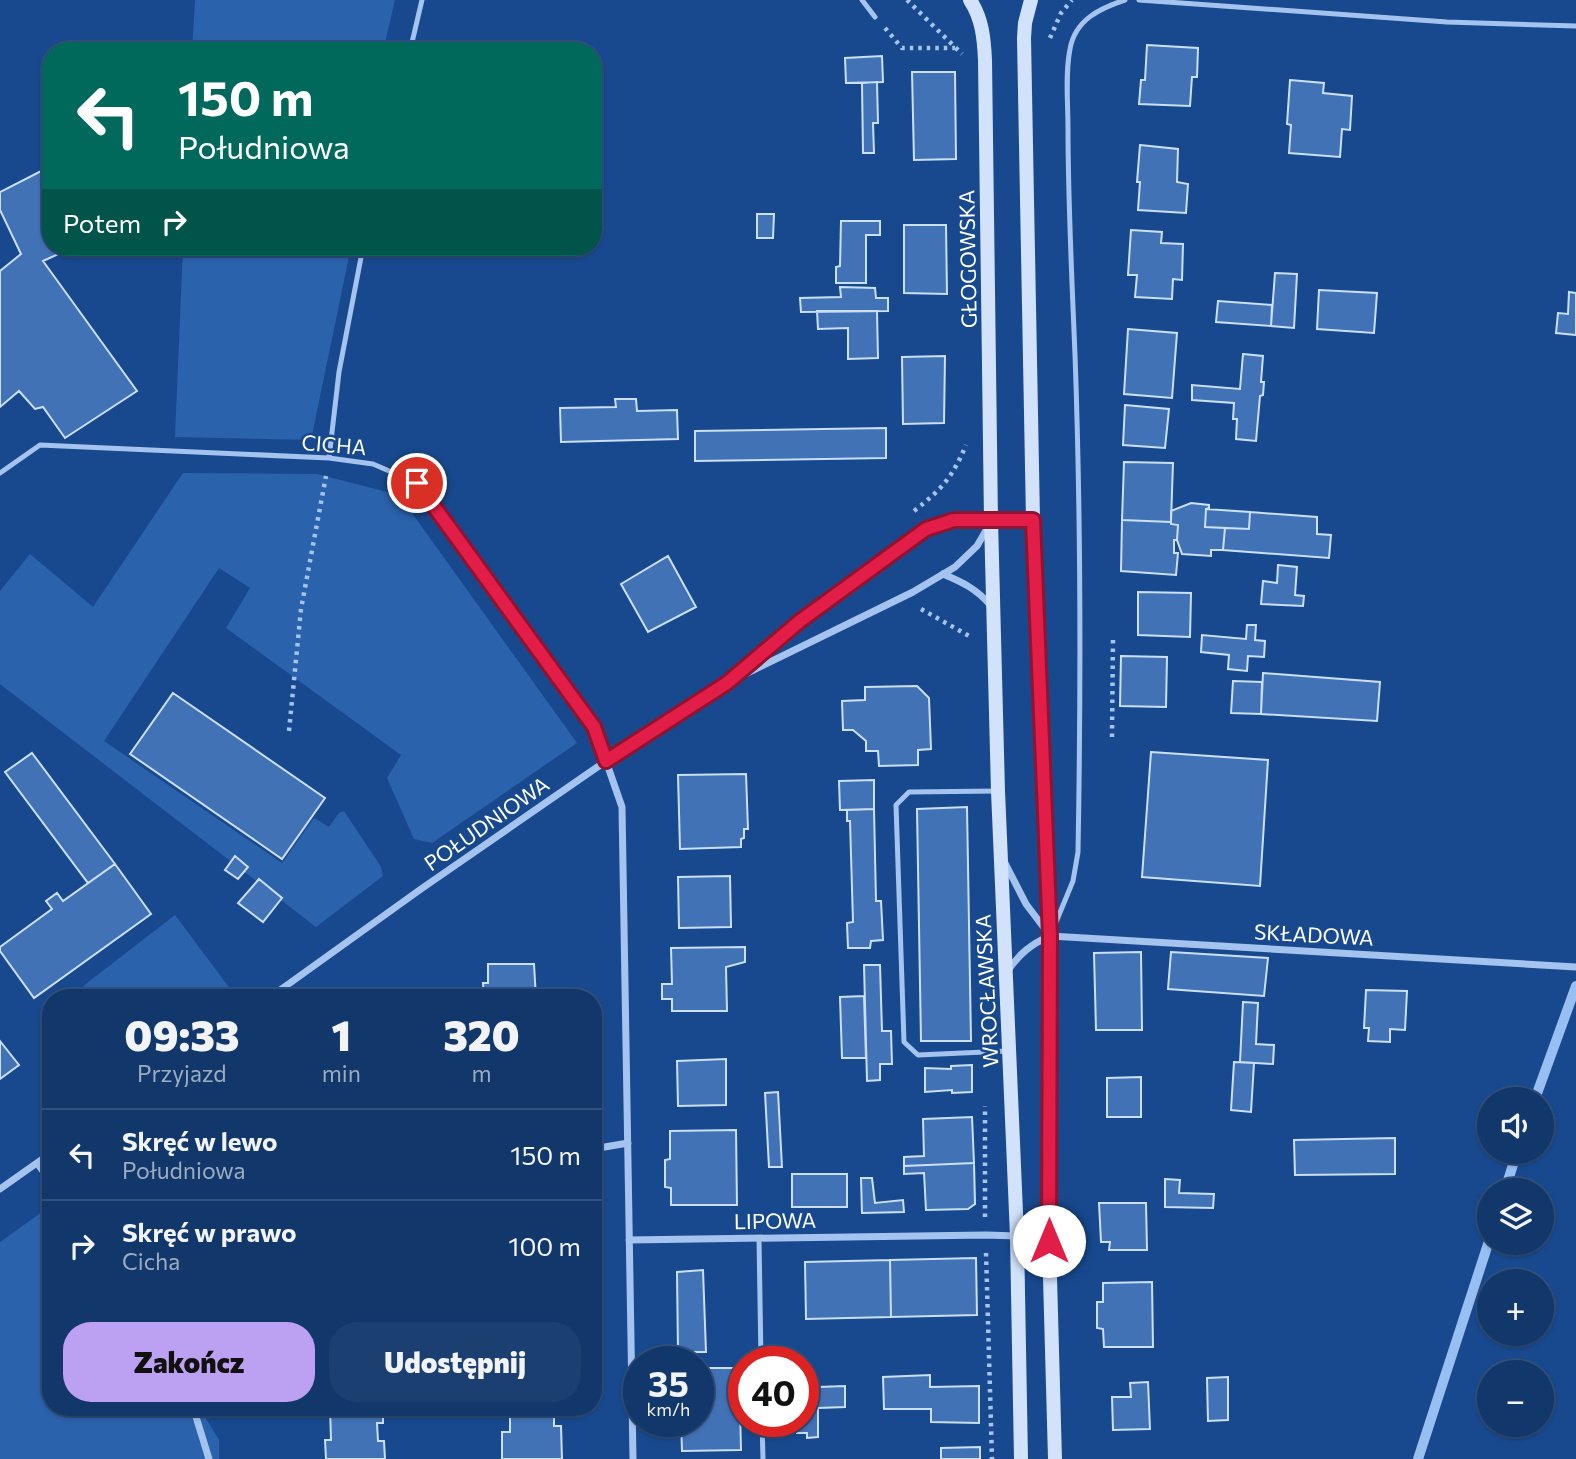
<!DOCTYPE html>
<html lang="pl">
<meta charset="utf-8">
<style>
body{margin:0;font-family:Commissioner,sans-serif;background:#1b3f70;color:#f1f3f6;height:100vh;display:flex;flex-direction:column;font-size:26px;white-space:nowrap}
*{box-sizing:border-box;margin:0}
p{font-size:23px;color:#9cacc1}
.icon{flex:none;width:38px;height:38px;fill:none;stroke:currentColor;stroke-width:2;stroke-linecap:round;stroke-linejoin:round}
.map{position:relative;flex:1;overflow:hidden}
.sheet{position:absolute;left:42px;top:989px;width:560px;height:427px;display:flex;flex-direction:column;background:#12376a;border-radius:28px;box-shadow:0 2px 5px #0004,0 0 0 2px #31517e}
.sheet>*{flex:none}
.guide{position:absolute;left:42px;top:42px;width:560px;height:214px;border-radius:28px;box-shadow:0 2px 5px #0004,0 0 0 2px #31517e;background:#00695c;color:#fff;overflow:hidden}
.controls{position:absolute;left:1477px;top:1087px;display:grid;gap:14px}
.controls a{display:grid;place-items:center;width:77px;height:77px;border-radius:50%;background:#12376a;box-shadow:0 2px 5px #0004,0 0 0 2px #31517e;font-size:35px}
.speed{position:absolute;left:623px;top:1346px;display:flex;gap:14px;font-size:35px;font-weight:700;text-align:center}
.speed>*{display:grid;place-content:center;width:91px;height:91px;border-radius:50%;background:#12376a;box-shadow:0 2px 5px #0004,0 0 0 2px #31517e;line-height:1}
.speed small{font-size:18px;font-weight:400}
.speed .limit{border:10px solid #d22;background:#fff;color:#111}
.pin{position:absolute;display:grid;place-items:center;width:60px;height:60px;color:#fff;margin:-30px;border:4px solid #fff;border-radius:50%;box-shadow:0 2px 7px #0007}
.me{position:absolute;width:77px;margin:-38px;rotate:0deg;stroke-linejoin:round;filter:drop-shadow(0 0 5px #0008)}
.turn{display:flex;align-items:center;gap:24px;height:147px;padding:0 21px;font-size:32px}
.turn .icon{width:91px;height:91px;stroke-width:2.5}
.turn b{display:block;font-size:49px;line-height:60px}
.then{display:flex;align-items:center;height:66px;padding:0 21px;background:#0003;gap:14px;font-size:26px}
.eta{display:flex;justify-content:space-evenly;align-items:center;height:119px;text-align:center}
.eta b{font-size:42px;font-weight:800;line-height:49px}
.button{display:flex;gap:14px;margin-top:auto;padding:14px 21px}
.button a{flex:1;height:80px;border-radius:28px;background:#bca0f2;color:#111;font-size:28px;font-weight:800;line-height:80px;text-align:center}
.button a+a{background:#1b3f70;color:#f1f3f6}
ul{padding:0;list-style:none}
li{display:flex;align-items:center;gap:21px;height:91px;padding:0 21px;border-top:2px solid #31517e}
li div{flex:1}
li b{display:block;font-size:26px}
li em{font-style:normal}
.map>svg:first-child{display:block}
.green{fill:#2b62ac}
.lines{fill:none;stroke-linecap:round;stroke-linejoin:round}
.stream{stroke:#97bff1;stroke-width:10}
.building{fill:#4172b6;stroke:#cadffa;stroke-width:2}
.path{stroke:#a4c4ef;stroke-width:4.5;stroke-dasharray:3.5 5;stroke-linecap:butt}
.lane{stroke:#a4c4ef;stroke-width:5}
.street{stroke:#a4c4ef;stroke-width:7}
.secondary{stroke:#d1e2fa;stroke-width:14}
.route-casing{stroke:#92132f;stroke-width:18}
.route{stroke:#e11d48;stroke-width:12}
.labels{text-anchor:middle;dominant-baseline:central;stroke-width:5;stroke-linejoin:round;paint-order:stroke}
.street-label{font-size:21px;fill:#fff;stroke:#18498e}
</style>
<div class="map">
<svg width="1576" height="1459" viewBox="0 0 1576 1459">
<rect width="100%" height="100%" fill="#18498e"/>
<!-- green -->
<path class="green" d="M195,0H395L383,51H192Z
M183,247H351L311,440L175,437Z
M183,473L317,474L399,495L577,743L432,843L414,839L387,778L401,755L226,628L250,588L219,568L104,741L282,863L314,818L329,827L339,813L344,811L381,867L383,876L316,927L0,684V591L30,554L93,607Z
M175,915L234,994L229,998L69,997Z
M42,1212L51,1222V1407H199L219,1440V1459H0V1242Z"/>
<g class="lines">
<!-- stream -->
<path class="stream" d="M1535,1099L1576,986
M1505,1190L1517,1152
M1418,1459L1489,1241"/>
</g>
<!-- building -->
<path class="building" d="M1147,45L1198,48L1197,77H1192L1190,106L1139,104L1141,80H1145Z
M882,56L883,82L846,83L845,58Z
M912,72H955L956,159L914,160Z
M1290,80L1324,83L1323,93L1352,96L1350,130L1342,129L1340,157L1289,153L1291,125L1287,124Z
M877,82L878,123H873L874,153H863L862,83Z
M1140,145L1178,149L1177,182L1188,184L1186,213L1138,210L1140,182H1137Z
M51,166V247H74L43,261L137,391L65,438L43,407L35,409L19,391L0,407V271L21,254L0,210V192Z
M757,214H774L773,238H757Z
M841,221H880V235H866V283H836V267L840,266Z
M904,225H946L947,294L904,293Z
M1131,230L1162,232L1161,243L1183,244L1182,280L1173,279L1172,299L1135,297L1137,275H1128Z
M1275,273L1297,274L1294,328L1271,326Z
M840,287L875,288L876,298H888V311L801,312L800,298L841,297Z
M1319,290L1377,293L1374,333L1317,329Z
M1569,292L1576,293V335L1556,333L1558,313L1568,314Z
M1218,301L1272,305L1271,326L1216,322Z
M817,311H877L878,358L848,359V328L818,329Z
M1128,329L1177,333L1172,398L1124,394Z
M1243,354L1263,356L1261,382H1264L1263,395L1260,396L1256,441L1236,439L1237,419H1233L1234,403L1192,400V385L1240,389Z
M945,356L944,423L903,424L902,357Z
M615,399H636L637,411L677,410L678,439L561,442L560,408L616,407Z
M1125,405L1169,409L1165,448L1123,445Z
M886,428V458L695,461V431Z
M1124,462L1173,463L1171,522L1122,520Z
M1191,503L1209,505V508L1206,509L1205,527L1225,528L1223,550H1211V556L1182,554L1177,540L1178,525L1171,524V511Z
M1206,509L1250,512L1249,529L1205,527Z
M1250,512L1317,517V534L1331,535L1329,558L1223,550L1225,528L1249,529Z
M1122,520L1171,522V524L1178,525L1177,540H1174V553H1178L1176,575L1121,571Z
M668,556L696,607L648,632L621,584Z
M1278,565L1297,567L1295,595L1304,596L1303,606L1261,604L1263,581L1277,583Z
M1138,592L1191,593L1190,637L1138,635Z
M1247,625H1256L1255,640L1265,641L1264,657L1248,656L1247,671L1228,669L1229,655L1201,652L1202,635L1246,639Z
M1121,656L1167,657L1166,707L1120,706Z
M1263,673L1380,682L1377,721L1261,714Z
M1233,681L1262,682L1261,714L1231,713Z
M917,686L929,698L931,749L918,750V765L879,766L878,751H866V741L853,730H843L842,701L865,700V687Z
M173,693L325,798L282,859L130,754Z
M1151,752L1268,760L1260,886L1142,877Z
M32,753L115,864L88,883L5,772Z
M746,774L748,829H744V838L741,839V847L680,849L678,775Z
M874,780V809L840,810L839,781Z
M967,807L971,1041H921L917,809Z
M874,809L876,901H881L883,940L871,941L870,948H848L847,923L853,922L850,821H847V810Z
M235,856L248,867L238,879L225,870Z
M115,864L151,914L34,998L0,951V947L52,909L46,901L57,893L63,901Z
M730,876L731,927L679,928L678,877Z
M259,879L282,898L263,922L238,903Z
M745,947V962L726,967L727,1011H672V999H662V984H672L671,948Z
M1141,952L1142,1030H1096L1094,953Z
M1171,952L1268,958L1264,996L1168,989Z
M488,964H534L536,998H484L483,983H488Z
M864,965H880L882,1031H891L892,1064H880V1080L867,1081Z
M1366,990L1407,991L1405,1030L1390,1029V1042L1368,1041L1369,1028H1364Z
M864,996L866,1058H842L840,997Z
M1243,1002L1258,1003L1256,1044L1274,1045L1273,1064L1240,1062Z
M0,1041L19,1065L0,1079Z
M726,1059V1105L678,1106L677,1061Z
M1234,1062L1254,1063L1251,1112L1231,1110Z
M972,1065V1092L952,1093V1090L925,1092V1068L951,1069V1066Z
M1141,1077V1117H1107V1078Z
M778,1092L782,1167H769L765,1093Z
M972,1117L974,1163L904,1166V1157L924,1156L923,1119Z
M736,1130L737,1205H671V1188L665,1187V1160L670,1159V1131Z
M1395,1138V1174L1295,1175L1294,1140Z
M974,1163L975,1204L968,1209L926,1210L924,1173L904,1174V1166Z
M792,1174H847V1207H792Z
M861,1178H872L875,1203L903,1200L904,1212L862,1213Z
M1165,1179L1180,1180L1179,1193L1214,1194L1213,1208L1165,1207Z
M1099,1203H1146L1147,1250H1109L1110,1242H1101Z
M976,1258L977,1315L891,1317L890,1260Z
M890,1260L891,1317L806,1319L805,1262Z
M703,1270L706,1352H678L677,1272Z
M1152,1282L1153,1347H1104L1103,1329L1097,1328V1302H1103V1283Z
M698,1368H739L741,1450L682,1451L681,1421H698Z
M930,1375V1387L979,1386V1423L931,1422V1409H884L883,1377Z
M1228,1377V1420L1208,1421L1207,1378Z
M1148,1382L1150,1429L1113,1430L1112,1397H1131L1130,1383Z
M845,1386V1407L818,1408V1437L807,1438V1433H797V1421H803V1394H818V1387Z
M330,1407H383V1423H377L378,1441H384L385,1459H326L325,1440H331Z
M510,1407H554V1426H561L562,1459H502V1432H510Z
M980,1447V1459H941V1448Z"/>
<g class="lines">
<!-- path -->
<path class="path" d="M907,0L962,54
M885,28L902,48H955
M1050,38L1061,13L1072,0
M914,511C942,489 952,478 966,445
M921,609L971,637
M289,731L301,609L326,476
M1112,737L1113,638
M985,1217V1106
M986,1253L992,1459"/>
<!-- lane -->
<path class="lane" d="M862,0L875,17
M1139,0L1447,22L1576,26
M410,51L422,0
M329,458L339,372L363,247
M0,473L40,445L329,458L373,464L417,483L594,727L606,761
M998,791L909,792L896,805L904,1042L918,1055L1007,1051
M1054,927L1073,881L1078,852C1081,686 1081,521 1075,355C1072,280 1068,204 1068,128C1068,103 1065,74 1070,49C1075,20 1100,8 1125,0
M759,1238L761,1362
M762,1421L763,1459"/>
<!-- street -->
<path class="street" d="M943,574C962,582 977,589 991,606
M736,676L800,621L926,529L954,520H1033
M606,761L622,807L633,1459
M1005,863L1026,904L1048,933
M1007,972C1019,954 1031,944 1050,936L1576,967
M269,998L421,889L606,761L727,683L913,592L955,567L977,546L988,527
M593,1149L628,1143
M37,1163L51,1182
M0,1189L51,1153
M629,1240L986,1235L1017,1236L1049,1241
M193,1407L209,1459"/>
<!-- secondary -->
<path class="secondary" d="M970,0C982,18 984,38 985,60L991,520L998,791L1017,1236L1021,1459
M1031,0L1025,23L1024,38L1033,520L1050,936L1049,1241L1055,1459"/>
</g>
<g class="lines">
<defs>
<path id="route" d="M417,483L594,727L606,761L727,683L800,621L926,529L954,520H1033L1050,936L1049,1241"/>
</defs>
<!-- route casing -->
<use href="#route" class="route-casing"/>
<!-- route -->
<use href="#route" class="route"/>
</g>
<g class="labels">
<!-- street labels -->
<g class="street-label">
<text transform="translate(967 259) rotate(-91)">GŁOGOWSKA</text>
<text transform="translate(334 444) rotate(5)">CICHA</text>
<text transform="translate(486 823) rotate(-35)">POŁUDNIOWA</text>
<text transform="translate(1314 934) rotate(3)">SKŁADOWA</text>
<text transform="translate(986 991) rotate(-93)">WROCŁAWSKA</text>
<text transform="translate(775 1220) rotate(-1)">LIPOWA</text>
</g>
</g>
</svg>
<div class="controls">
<a><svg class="icon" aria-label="sound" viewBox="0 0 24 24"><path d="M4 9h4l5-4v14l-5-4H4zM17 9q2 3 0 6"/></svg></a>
<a><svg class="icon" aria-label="layers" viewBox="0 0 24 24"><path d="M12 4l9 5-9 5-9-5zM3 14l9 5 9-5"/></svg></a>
<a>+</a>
<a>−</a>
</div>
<div class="speed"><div>35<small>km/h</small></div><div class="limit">40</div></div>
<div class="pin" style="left:417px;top:483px;background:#d93025"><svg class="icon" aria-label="arrive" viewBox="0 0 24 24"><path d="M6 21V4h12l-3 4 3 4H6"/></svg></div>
<svg class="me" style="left:1049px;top:1241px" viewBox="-20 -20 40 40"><circle r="19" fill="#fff"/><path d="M0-13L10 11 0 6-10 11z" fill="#e11d48"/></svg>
<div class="guide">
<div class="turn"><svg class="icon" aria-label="left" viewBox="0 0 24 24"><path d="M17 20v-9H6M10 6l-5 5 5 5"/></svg><div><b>150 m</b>Południowa</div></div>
<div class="then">Potem<svg class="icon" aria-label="right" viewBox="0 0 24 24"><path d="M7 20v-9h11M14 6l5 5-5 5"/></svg></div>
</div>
<section class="sheet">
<div class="eta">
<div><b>09:33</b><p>Przyjazd</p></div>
<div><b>1</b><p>min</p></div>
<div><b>320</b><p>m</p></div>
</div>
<ul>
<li><svg class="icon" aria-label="left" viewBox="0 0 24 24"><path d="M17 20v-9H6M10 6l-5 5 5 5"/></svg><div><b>Skręć w lewo</b><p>Południowa</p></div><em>150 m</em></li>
<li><svg class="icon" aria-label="right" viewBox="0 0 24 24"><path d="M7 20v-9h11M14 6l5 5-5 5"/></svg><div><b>Skręć w prawo</b><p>Cicha</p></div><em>100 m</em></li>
</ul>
<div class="button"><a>Zakończ</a><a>Udostępnij</a></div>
</section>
</div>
